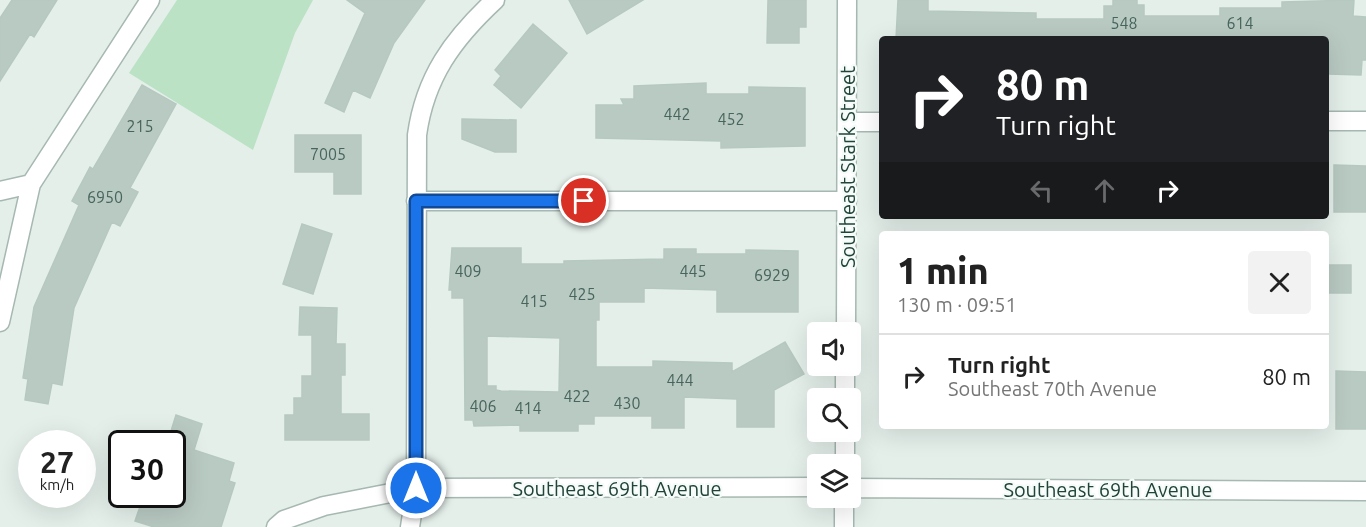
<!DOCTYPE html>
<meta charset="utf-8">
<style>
body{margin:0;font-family:Ubuntu,sans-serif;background:#f2f2f2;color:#222;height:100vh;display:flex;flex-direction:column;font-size:22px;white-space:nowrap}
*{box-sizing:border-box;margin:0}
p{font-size:20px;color:#767676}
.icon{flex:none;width:33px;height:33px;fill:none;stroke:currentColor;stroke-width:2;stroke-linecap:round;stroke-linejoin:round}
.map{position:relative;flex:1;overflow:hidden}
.sheet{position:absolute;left:879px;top:231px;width:450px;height:198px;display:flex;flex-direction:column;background:#fff;border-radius:6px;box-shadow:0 6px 24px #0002}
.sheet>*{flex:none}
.banner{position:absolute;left:879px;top:36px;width:450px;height:183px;border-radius:6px;box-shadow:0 6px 24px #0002;background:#202124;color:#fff;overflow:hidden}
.buttons{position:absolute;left:807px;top:322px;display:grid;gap:12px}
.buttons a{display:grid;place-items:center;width:54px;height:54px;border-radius:6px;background:#fff;box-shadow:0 6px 24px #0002;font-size:30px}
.speed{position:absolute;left:18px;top:430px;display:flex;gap:12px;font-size:30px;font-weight:700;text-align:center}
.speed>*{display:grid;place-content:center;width:78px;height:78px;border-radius:50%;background:#fff;box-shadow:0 6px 24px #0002;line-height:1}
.speed small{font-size:15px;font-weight:400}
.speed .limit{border:3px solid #111;border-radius:9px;background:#fff;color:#111}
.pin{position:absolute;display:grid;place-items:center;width:51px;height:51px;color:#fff;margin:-26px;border:3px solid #fff;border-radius:50%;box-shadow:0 2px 6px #0007}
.me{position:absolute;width:66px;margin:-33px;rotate:0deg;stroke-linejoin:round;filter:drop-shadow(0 0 4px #0008)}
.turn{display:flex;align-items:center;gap:21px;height:126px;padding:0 18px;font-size:27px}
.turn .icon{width:78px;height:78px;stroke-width:2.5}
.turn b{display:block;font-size:42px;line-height:51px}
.lanes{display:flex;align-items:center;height:57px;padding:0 18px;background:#0003;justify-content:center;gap:30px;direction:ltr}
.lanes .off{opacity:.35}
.round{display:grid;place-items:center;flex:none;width:63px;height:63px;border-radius:6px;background:#f2f2f2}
.head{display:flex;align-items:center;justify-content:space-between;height:102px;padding:0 18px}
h1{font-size:36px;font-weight:800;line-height:45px}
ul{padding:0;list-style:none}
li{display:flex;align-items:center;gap:18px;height:84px;padding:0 18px;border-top:2px solid #e0e0e0}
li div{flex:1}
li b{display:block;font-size:22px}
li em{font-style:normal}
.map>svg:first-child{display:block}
.green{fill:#bbe2c5}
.building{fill:#b9cac3;stroke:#b6c9c1;stroke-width:1.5;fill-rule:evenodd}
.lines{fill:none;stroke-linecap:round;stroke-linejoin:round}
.minor-casing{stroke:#a6b8b1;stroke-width:21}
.minor{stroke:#fff;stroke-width:18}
.route-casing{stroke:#114b97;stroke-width:15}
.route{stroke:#1a73e8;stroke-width:10}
.labels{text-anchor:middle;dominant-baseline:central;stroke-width:4.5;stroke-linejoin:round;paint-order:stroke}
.number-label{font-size:16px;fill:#47655c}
.street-label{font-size:20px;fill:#214339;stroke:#f5fbf8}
</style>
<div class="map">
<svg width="1366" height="527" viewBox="0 0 1366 527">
<rect width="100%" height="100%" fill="#e4efea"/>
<!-- green -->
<path class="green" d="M177,0H313L295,33L253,150L129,73Z"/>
<!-- building -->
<path class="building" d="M12,0H57L34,37L30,34L0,81V18Z
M347,0H425L394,43L370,98L353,90L344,112L325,103L365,13Z
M569,0H643L587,34Z
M768,0H806V27H799V43H767Z
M898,0H928V11L1036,13V19H1104V6H1113V0H1137V5H1144V16H1220V8H1282V2L1354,0L1353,16L1366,17V60H1362L1361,75L1329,74L1330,39H896Z
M533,24L567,53L521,108L494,85L501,76L495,70Z
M706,83V94H749V87L805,88V146L721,148V141L596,138V105H624L621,99H634V86Z
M142,85L176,104L130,188L138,192L120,226L112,222L74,308L62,385L52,383L48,404L25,400L28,379L23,378L34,307L79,205L72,201L90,167L93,169Z
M462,119L516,120V152H495L462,139Z
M295,135H361V194H334V172H295Z
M1334,165L1366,166V212H1334Z
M302,224L332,234L313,294L283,284Z
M452,248H521V264H564V261L664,259V249H696V254H746V250L798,251V312H717V290L644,288V302H599V320H596V367H653V361L732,363V372L785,342L804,374L774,390V427H737V399L684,397V428H652V416H594V424H578V431H520V425L474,426L473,420H465L464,298H452V290H449ZM487,336L560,338L559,392L501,391L496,390V386H487Z
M1326,265H1351V293H1326Z
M300,307L337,308L336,344H345V375H341V414H369V440H285V415H294V398H302V376H312V335H299Z
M1336,371L1366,372V429H1336Z
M176,415L202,424L194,450L234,463L229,481L235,483L221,527H154L135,521L144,495H172V444H167Z"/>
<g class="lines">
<defs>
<path id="minor" d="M1326,121H1366
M847,122H882
M0,191L31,184L150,0
M416,201H847
M0,322L31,184
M846,333L847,0
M845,399V366
M845,465V432
M850,488L1366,491
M276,527L284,520L324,506L416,488L818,487
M410,527L416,488L417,135C425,77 453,39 495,0
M844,527V498"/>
</defs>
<!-- minor casing -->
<use href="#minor" class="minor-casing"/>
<!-- minor -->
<use href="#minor" class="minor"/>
</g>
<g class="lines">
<defs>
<path id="route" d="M416,488V201H584"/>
</defs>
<!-- route casing -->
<use href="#route" class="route-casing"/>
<!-- route -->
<use href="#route" class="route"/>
</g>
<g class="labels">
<!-- number labels -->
<g class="number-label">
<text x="1124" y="23">548</text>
<text x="1240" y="23">614</text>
<text x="677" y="114">442</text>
<text x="731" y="119">452</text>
<text x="140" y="126">215</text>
<text x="328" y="154">7005</text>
<text x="105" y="197">6950</text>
<text x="468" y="271">409</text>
<text x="693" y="271">445</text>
<text x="772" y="275">6929</text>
<text x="582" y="294">425</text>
<text x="534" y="301">415</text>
<text x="680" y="380">444</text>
<text x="577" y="396">422</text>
<text x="627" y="403">430</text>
<text x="483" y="406">406</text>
<text x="528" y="408">414</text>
</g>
<!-- street labels -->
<g class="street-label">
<text transform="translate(847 167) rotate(-90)">Southeast Stark Street</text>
<text x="617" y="488">Southeast 69th Avenue</text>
<text x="1108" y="489">Southeast 69th Avenue</text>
</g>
</g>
</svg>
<div class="buttons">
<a><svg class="icon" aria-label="sound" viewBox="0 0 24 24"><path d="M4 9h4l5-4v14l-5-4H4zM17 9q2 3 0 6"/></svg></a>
<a><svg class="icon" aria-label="search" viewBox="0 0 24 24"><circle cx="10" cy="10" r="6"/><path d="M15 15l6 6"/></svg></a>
<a><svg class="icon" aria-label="layers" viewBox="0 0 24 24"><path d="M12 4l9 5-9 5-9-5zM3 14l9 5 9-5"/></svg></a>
</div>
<div class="speed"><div>27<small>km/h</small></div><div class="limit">30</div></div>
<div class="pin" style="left:584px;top:201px;background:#d93025"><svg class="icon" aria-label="arrive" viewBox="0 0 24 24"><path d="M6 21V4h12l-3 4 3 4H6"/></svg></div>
<svg class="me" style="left:416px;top:488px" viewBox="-20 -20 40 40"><circle r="17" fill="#1a73e8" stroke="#fff" stroke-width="3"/><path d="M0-11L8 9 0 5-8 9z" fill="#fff"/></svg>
<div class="banner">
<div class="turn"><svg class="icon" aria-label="right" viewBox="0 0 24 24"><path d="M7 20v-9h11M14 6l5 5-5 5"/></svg><div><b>80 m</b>Turn right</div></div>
<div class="lanes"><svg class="icon off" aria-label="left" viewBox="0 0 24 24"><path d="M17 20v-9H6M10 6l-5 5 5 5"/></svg><svg class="icon off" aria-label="ahead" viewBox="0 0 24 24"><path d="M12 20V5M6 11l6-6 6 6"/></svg><svg class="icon" aria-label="right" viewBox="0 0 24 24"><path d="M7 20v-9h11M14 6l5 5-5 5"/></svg></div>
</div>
<section class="sheet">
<div class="head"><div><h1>1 min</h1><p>130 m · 09:51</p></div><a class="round"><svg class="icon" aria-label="close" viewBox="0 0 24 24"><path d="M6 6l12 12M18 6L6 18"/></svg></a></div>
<ul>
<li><svg class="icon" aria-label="right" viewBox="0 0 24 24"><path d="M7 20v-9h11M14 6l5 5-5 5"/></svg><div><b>Turn right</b><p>Southeast 70th Avenue</p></div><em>80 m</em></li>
</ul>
</section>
</div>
